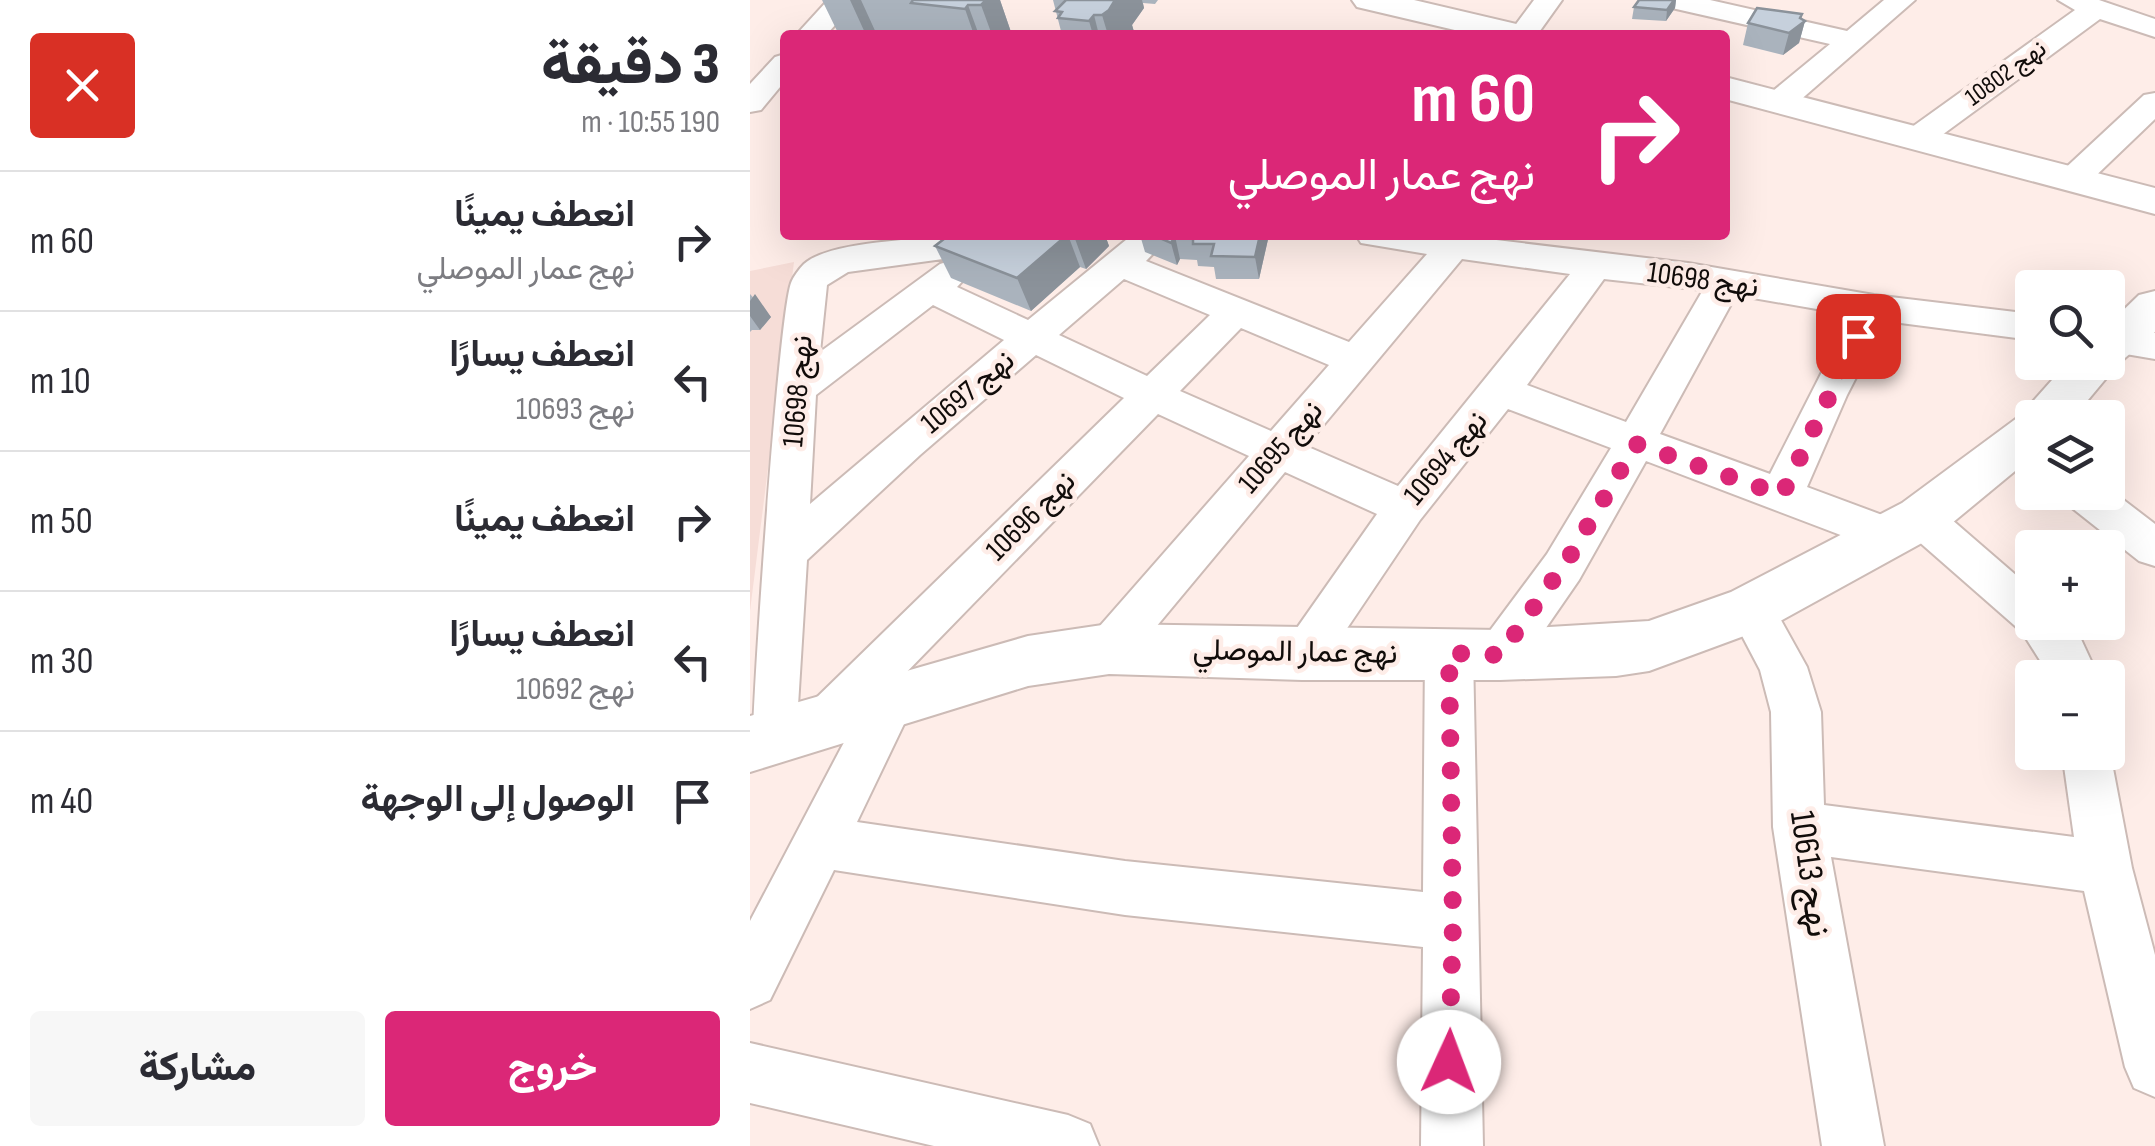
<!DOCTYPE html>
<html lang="ar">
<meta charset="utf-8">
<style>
body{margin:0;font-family:"Sofia Sans Condensed",Vazirmatn,sans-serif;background:#f7f7f7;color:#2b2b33;direction:rtl;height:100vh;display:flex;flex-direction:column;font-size:38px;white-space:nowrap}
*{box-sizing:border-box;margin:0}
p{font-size:32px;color:#7c7c81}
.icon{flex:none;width:55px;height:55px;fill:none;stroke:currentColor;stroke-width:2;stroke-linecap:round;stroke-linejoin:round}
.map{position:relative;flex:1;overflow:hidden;direction:ltr}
.panel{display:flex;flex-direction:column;background:#fff;width:750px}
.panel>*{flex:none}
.guide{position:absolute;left:30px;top:30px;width:950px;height:210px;border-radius:10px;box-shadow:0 10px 40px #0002;direction:rtl;background:#db2777;color:#fff;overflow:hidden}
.tools{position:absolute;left:1265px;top:270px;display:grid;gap:20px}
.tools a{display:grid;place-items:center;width:110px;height:110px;border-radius:10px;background:#fff;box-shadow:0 10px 40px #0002;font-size:50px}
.pin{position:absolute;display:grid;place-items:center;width:85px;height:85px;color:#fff;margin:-42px;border-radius:20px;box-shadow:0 5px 15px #0006}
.me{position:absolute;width:110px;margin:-55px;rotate:2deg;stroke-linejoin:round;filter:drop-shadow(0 0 8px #0008)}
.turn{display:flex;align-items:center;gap:35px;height:210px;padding:0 30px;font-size:45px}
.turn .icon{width:130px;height:130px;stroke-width:2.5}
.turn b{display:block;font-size:70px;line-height:85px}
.round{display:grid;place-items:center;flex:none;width:105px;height:105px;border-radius:10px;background:#f7f7f7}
.headline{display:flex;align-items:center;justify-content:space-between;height:170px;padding:0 30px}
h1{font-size:60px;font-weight:800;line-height:75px}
.cta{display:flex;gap:20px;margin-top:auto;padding:20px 30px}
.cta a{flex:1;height:115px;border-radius:10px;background:#db2777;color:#fff;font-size:40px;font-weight:800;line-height:115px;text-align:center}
.cta a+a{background:#f7f7f7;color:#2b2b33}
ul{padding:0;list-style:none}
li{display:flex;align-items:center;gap:30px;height:140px;padding:0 30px;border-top:2px solid #e1e1e2}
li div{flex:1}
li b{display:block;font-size:38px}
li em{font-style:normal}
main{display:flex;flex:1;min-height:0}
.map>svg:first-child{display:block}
.built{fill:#f6ddd7}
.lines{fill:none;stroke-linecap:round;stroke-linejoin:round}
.minor-casing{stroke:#ccbbb6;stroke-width:4}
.tertiary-casing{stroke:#ccbbb6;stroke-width:4}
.minor{fill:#fff;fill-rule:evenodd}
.tertiary{fill:#fff;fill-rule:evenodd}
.wall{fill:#aab3bd}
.shaded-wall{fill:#8b929a}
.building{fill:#c6d0dc;stroke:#8b929a;stroke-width:2.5}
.route{stroke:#db2777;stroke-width:18;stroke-dasharray:0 32.4}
.labels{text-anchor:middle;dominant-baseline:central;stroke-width:9;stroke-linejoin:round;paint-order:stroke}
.far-street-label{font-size:25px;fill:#110c0a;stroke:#feede8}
.street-label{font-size:30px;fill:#110c0a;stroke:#feede8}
.near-street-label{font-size:35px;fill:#110c0a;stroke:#feede8}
</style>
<main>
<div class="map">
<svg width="1405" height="1146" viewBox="0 0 1405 1146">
<rect width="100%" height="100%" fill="#feede8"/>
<!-- built -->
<path class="built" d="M44,262L0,611V271Z"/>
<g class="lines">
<defs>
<path id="minor" d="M78,0H108L76,35H46Z
M784,0H812L787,35H758Z
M909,0H960L1097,31L1134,0H1165L1040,109H1018L1014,102L1018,95L1080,44L913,6Z
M1308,0H1349L1405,19V37L1350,19L1177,146H1155L1150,139L1155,132L1325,10Z
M35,54V81L11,110L0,112V84L25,57Z
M1405,93V119L1334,187H1310L1305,180L1310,173L1394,95Z
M203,235H305L300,243L288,246L98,272L77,285L70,352L190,264L203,260L216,264L221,272L207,287L278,320L382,235H421L396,261L599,342L677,254L611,243L606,235H704L938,263L1124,295L1282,314V340L1135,321L1097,395L1057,487L1151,522L1156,506L1171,501L1186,506L1282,589V622H1318L1330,637L1349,678H1301L1272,632L1159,533L1154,547L1138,553L896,461L829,580L767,670L750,676L733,670L726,655L733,640L797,554L861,448L758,409L670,520L569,670L552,676L535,670L528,655L627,514L535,472L376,663L359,669L342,663L335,649L342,635L499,456L408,414L147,682L158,686L165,701L107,822L375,861L673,892L675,653L682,639L699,633L716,639L723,653L733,1146H671L673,947L375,915L84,870L20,1000L0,1009V921L101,729L76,743L59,737L51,721L59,705L374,398L286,355L170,455L57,560L46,738L39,754L21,761L3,754C0,730 28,320 41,283C43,277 50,268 54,264C79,241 168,240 203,235ZM712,259L820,274L648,486L556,446ZM374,279L460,315L397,376L309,335ZM854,279L953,290L876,422L777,385ZM986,295L1101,315L1020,474L910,434ZM183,305L254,340L60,504L66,395ZM491,328L579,365L521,431L430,391Z
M1358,325L1405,333V359L1358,351Z
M1358,488L1405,524V566L1389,561L1317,504L1311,492H1358Z
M1001,590L1017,595L1057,667L1071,712L1074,805L1324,837L1312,752H1358V742L1382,868L1405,955V1097L1384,1088L1375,1067L1334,891L1081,857L1134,1146H1072L1023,827L1021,712L1010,670L978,609L985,595Z
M0,1043L318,1115L340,1124L349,1146H184L0,1103Z"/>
<path id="tertiary" d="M602,0H664L783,28L789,35H726L607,7Z
M975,77L1405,188V214L975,99Z
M1405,291V332L1368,364L1323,418H1282V457L1190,533L1021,626L899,671L866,676L750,680H552L359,674L278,686L0,772V716L278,636L359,624L750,630L899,621L981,592L1152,503L1271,415L1318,362H1358V325L1389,295Z"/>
</defs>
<!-- minor casing -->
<use href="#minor" class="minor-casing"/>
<!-- tertiary casing -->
<use href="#tertiary" class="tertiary-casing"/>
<!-- minor -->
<use href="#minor" class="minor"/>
<!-- tertiary -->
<use href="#tertiary" class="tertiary"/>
</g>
<!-- wall -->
<path class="wall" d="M72,0H250L262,35H89Z
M303,0H408L405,4L393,3L394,8L382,25L385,35H312Z
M889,0H926L925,8L916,21L882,19L884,7Z
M1052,14L1051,19L1055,21L1049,43L1033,55L993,45L998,23Z
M199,235H355L359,246L336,269L330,267L281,311L201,278L185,246Z
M390,235H519L509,279H466L464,267L448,266L447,260L430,259L427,265L395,252Z
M0,294L21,317L10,330H2L0,332Z"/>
<!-- shaded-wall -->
<path class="shaded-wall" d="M100,0H111L127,35H116Z
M236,0H250L262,35H242L231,5Z
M364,0H392L394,8L382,25L385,35H358L352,15Z
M924,0H926L925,8L916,21L917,10Z
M218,5L229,35H224L215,9Z
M1052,14L1050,25L1055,21L1049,43L1033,55L1039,33Z
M344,15L349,35H343L339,21Z
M317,235H318L330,267L281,311L267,278Z
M325,235H355L359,246L336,269L324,236Z
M510,235H519L509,279L505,257Z
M425,236L430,259L427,265L421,243Z
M5,294L21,317L10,330L0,316V301Z"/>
<!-- building -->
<path class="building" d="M163,0H236L231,5H218L215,9L161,3Z
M316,0H365L359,10L352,15H344L339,21L308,18L312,12L305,11Z
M889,0H924L917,10L884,7Z
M1007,8L1052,14L1050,18L1055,21L1039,33L998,23Z
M199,235H317L267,278L185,246Z
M403,235H510L505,257L461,256L464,244H443V237L425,236L421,243Z"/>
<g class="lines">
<!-- route -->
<path class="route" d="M699,1062L703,923L699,653L750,655L820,556L886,444L1032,495L1108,336"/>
</g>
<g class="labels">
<!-- far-street labels -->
<g class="far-street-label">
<text transform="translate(1256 73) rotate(-36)">نهج 10802</text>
</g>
<!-- street labels -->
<g class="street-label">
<text transform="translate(953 280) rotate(8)">نهج 10698</text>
<text transform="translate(48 391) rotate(-85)">نهج 10698</text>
<text transform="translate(218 392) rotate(-40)">نهج 10697</text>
<text transform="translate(531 447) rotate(-49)">نهج 10695</text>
<text transform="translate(696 458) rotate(-50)">نهج 10694</text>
<text transform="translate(281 516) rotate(-45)">نهج 10696</text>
<text transform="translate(545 652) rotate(1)">نهج عمار الموصلي</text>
</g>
<!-- near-street labels -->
<g class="near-street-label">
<text transform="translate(1060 874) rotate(82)">نهج 10613</text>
</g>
</g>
</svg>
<div class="tools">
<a><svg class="icon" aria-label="search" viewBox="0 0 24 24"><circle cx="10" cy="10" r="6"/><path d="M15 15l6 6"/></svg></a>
<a><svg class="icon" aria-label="layers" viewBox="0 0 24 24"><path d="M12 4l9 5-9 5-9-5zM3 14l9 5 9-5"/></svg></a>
<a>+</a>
<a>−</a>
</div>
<div class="pin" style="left:1108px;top:336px;background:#d93025"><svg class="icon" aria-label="arrive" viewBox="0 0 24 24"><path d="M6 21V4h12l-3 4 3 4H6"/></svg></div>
<svg class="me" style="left:699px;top:1062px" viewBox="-20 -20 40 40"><circle r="19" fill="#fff"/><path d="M0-13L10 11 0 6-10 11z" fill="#db2777"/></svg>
<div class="guide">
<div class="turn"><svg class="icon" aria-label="right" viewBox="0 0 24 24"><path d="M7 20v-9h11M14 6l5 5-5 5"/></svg><div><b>60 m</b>نهج عمار الموصلي</div></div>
</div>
</div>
<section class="panel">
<div class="headline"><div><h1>3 دقيقة</h1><p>190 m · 10:55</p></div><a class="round" style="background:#d93025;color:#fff"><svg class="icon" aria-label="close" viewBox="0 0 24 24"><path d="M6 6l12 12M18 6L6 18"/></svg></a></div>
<ul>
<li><svg class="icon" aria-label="right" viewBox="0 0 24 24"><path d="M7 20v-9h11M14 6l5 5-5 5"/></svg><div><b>انعطف يمينًا</b><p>نهج عمار الموصلي</p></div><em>60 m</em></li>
<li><svg class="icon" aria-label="left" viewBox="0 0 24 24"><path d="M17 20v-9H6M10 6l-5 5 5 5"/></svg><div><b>انعطف يسارًا</b><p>نهج 10693</p></div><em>10 m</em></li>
<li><svg class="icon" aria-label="right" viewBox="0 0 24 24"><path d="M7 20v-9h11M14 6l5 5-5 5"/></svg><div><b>انعطف يمينًا</b></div><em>50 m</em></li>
<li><svg class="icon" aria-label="left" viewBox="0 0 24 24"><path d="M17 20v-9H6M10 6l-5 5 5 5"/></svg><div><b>انعطف يسارًا</b><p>نهج 10692</p></div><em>30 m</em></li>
<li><svg class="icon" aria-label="arrive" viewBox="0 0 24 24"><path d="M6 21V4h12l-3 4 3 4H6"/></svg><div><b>الوصول إلى الوجهة</b></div><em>40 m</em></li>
</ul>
<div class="cta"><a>خروج</a><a>مشاركة</a></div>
</section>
</main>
